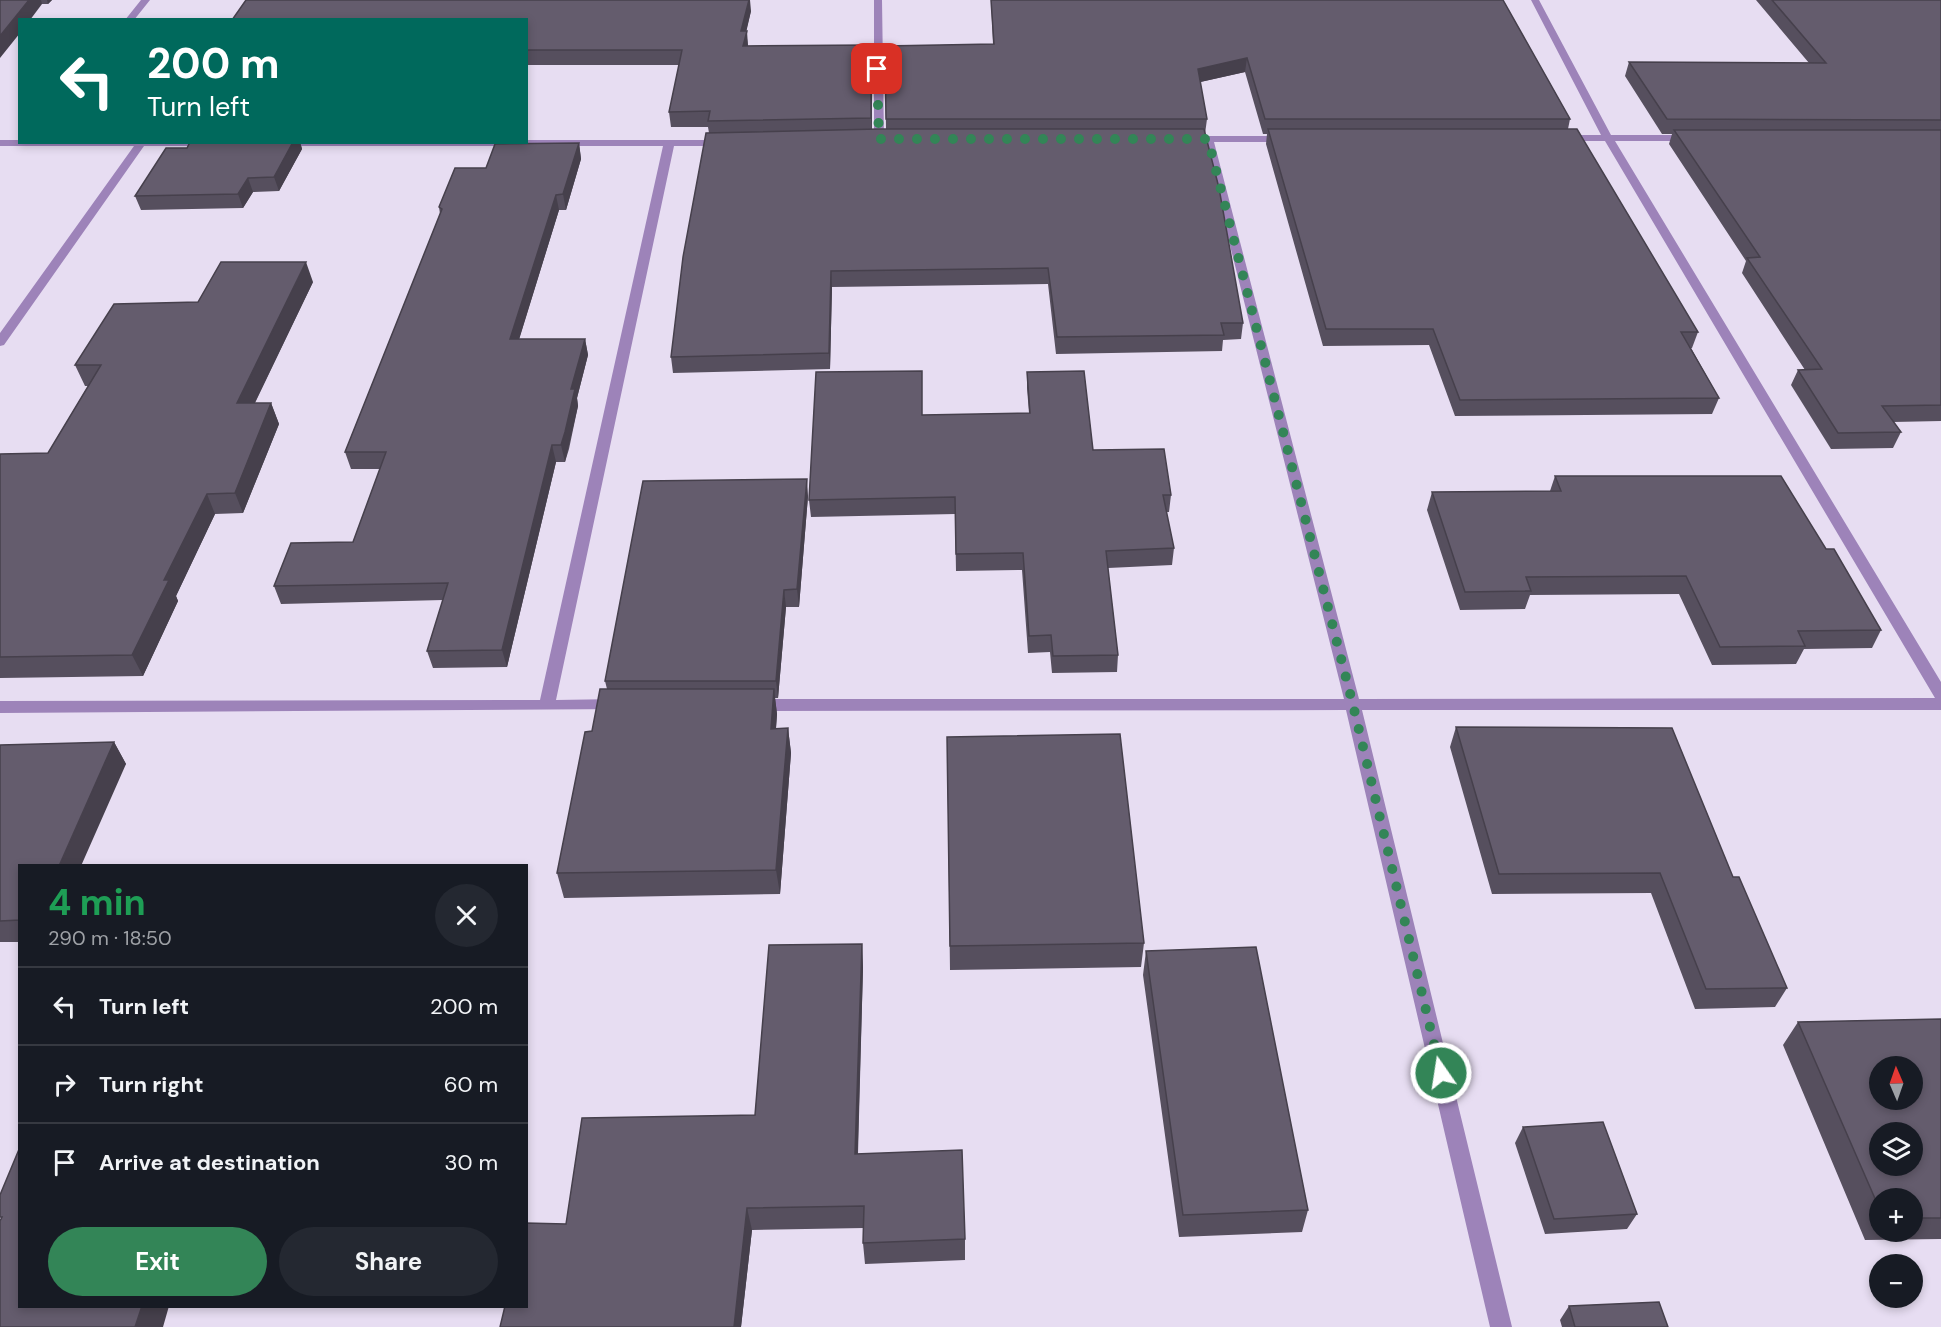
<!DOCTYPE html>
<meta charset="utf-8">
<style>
body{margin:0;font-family:"DM Sans",sans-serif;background:#242831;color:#f1f3f6;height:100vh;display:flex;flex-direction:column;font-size:22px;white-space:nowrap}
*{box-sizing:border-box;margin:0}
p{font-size:20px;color:#9ea1a6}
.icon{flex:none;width:33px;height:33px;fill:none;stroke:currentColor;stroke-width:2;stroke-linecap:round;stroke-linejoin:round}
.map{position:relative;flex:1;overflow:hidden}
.drawer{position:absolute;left:18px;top:864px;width:510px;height:444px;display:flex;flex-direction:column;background:#171b24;border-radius:0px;box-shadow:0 3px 9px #0003}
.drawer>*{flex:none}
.top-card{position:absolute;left:18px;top:18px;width:510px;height:126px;border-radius:0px;box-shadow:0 3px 9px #0003;background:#00695c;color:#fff;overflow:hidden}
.needle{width:39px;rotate:358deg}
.controls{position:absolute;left:1869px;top:1056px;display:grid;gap:12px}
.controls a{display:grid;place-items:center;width:54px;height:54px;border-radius:50%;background:#171b24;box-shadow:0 3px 9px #0003;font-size:30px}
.pin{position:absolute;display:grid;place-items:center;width:51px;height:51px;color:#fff;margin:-26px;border-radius:12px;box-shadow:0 3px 9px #0006}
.me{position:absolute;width:66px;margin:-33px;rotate:347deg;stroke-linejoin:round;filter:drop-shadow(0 0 4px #0008)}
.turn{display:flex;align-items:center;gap:21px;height:126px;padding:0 30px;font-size:27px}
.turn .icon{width:78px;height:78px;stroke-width:2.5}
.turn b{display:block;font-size:42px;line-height:51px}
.round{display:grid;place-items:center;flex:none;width:63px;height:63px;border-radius:32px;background:#242831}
.head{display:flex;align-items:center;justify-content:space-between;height:102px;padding:0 30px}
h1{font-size:36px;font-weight:700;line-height:45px;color:#1e9e55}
.primary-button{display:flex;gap:12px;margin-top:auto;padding:12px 30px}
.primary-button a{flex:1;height:69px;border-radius:36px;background:#338557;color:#fff;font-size:24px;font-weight:700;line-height:69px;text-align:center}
.primary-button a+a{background:#242831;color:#f1f3f6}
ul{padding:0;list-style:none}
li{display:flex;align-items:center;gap:18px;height:78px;padding:0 30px;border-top:2px solid #363941}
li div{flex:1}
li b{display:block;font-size:22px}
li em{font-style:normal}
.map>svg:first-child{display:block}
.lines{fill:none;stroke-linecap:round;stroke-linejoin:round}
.minor{fill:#9d83b9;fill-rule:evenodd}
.wall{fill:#564f5e;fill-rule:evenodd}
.shaded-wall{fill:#46404c}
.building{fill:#645c6d;stroke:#46404c;stroke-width:1.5;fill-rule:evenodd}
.route{stroke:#338557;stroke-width:10;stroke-dasharray:0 18}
</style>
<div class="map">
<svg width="1941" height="1327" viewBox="0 0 1941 1327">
<rect width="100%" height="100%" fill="#e7ddf2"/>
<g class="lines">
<!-- minor -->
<path class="minor" d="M141,0H150L134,20H125Z
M874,0H882L884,139L879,142L874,139Z
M1531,0H1539L1611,135H1692L1697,138L1692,141H1615L1941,682V710H1362L1512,1327H1490L1346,710L756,711L748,705L756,699H1344L1204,142L1184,141L1183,139L1188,136H1287L1292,139L1287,142H1214L1359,699L1935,698L1605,141H1563L1558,138L1563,135H1601Z
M0,140H20V142L215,143L210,146H144L4,345L0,346V333L134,146H0Z
M526,140H723L728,143L723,146H674L556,700L618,699L626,705L623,709L0,713V701L540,700L663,146H282L277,143L526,142Z"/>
</g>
<!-- wall -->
<path class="wall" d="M0,0H52L48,4H42Z
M991,0H1503L1570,119L1568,129L1698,332L1692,348H1691L1719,398L1712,414L1455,416L1429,345L1323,346L1266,144L1267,134H1263L1245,72L1200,82L1207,119L1205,134L1243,323L1241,339L1223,340L1222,351L1056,354L1048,284L832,287L830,369L673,373L671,357L709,133L708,127H671L669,112L679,65H526V20L751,11L746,31L748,46L872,60V129H886L885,46L993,44Z
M1756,0H1941V421L1893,422L1901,432L1893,448L1831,449L1791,385L1798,370H1805L1742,273L1746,261L1669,144L1672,134H1662L1625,76L1629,62L1809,63Z
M190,142H300L302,149L279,191L253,192L243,208L141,210L135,196L187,148Z
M579,143L581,159L566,210H559L519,339H585L588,355L577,398L578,406L569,449L565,462H556L507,667L433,668L427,651L443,600L281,604L274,586L353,542L380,469H351L345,452L440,214L439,207Z
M313,282L255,403H271L279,424L243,513L215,514L176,596L178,601L143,676L0,678V454L48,453L88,386H85L75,365L198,302Z
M1027,372L1093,450L1171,495L1169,512H1166L1174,548L1172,565L1108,568L1118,655L1117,672L1052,673L1050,652L1028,653L1022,570L956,571L955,514L811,517L809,500L922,415L1029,413L1027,388Z
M1555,476L1826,549L1881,630L1872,648L1804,649L1796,664L1712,665L1679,594L1530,595L1525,609L1460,610L1427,510L1432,492L1550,491Z
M808,496L799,607H786L778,698H775L777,714L776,729L788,728L791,753L780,894L564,898L557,873L592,731L607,689L605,681Z
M1456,727L1733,877L1787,988L1775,1007L1695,1009L1651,893L1492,894L1450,747Z
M947,737L1144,943L1141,967L950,970Z
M114,742L126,764L20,866V942H0V745Z
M862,944L863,968L858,1154L965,1239V1260L865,1264L863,1243L864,1228L752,1230L741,1327H500L566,1224L755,1115Z
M1146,951L1308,1210L1302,1232L1179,1237L1143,975Z
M1941,1019V1239L1865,1240L1783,1045L1798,1022ZM1880,1198H1912V1232H1880Z
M1523,1127L1637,1214L1627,1229L1545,1234L1515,1143Z
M1569,1306L1668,1327H1562L1560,1320Z"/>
<!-- shaded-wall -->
<path class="shaded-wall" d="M29,0H41L42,4L30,20H20V33L0,58V36Z
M47,0H52L48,4Z
M749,0H750L751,11L743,46L741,31Z
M747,31L748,46L745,61L743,46Z
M871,45L872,60V134L871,118Z
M1247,58L1245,72L1196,83L1198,69Z
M293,142H300L302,149L279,191L274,177Z
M579,143L581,159L566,210L563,194Z
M248,178L253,192L243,208L238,194Z
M556,195L559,210L514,356L510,339Z
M306,262L313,282L245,423L237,403Z
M831,271L832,287L830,369L829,353Z
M585,339L588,355L577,398L578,406L565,462L561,445L571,389Z
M271,403L279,424L243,513L235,493Z
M552,445L556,462L507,667L502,650Z
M807,479L808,496L799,607L797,589Z
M207,494L215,514L176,596L178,601L143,676L132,655L164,580Z
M784,590L786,607L778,698L776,681Z
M774,689L777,714L774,753L771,729Z
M788,728L791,753L780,894L776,870Z
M114,742L126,764L81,866H59Z
M862,944L863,968L857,1176L855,1154Z
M747,1208L752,1230L741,1327H734Z
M142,1306H169L163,1327H135Z"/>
<!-- building -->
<path class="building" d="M0,0H29L0,36Z
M246,0H749L741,31H747L743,46L871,45V118L708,121L710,111L669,112L682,50H526V20H232Z
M991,0H1503L1570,119H1265L1247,58L1198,69L1207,119H886L885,46L994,44Z
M1772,0H1941V120L1667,119L1629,62L1826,63Z
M878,129H1204L1219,188L1243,323H1221L1224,335L1057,337L1048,268L831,271L829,353L671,357L683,257L706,133Z
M1268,129H1577L1698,332H1681L1719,398L1460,400L1433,329H1326Z
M1674,130H1941V405L1882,406L1901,432L1838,433L1798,370L1822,369L1747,258L1760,257Z
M190,142H293L274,177L248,178L238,194L135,196L166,148H187Z
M579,143L563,194L556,195L510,339H585L571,389H575L565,432L561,445H552L502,650L427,651L448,583L274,586L291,543L353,542L386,452H345L442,209L439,207L455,168H486L495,144Z
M221,262H306L237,403H271L235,493L207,494L164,580H169L132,655L0,657V454L48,453L101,365H75L114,304L198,302Z
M922,371V415L1030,413L1027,372L1084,371L1093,450L1164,449L1171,495H1163L1174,548L1106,551L1118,655L1053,656L1051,635L1029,636L1023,553L956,554L955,497L809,500L816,372Z
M1555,476H1781L1826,549H1834L1881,630L1798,631L1805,646L1720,647L1686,576L1526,577L1531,591L1465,592L1432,492L1561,491Z
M807,479L797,589L784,590L776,681H605L643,481Z
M600,689H774L771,729L788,728L776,870L557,873L585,732L592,731Z
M1456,727L1672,728L1733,877H1739L1787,988L1706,989L1660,873L1499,874Z
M1120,734L1144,943L950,946L947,737Z
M114,742L59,866H20V920L0,921V745Z
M862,944L855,1154L962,1150L965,1239L863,1243L864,1206L747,1208L734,1327H500L505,1306H526V1223L566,1224L582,1118L755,1115L769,945Z
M1256,947L1308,1210L1183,1215L1146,951Z
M1941,1019V1218H1912V1198H1880V1210L1798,1022ZM1880,1066H1912V1100H1880ZM1880,1132H1912V1166H1880Z
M1603,1122L1637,1214L1554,1219L1523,1127Z
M20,1147V1306H142L135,1327H0V1221L2,1217H0V1195Z
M1659,1302L1668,1327H1575L1569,1306Z"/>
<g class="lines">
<!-- route -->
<path class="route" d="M877,69L879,139H1208L1353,705L1441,1073"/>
</g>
</svg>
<div class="controls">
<a><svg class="needle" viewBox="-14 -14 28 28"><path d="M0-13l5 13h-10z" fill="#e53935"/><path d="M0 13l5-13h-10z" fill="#9ea1a6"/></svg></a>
<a><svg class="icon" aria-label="layers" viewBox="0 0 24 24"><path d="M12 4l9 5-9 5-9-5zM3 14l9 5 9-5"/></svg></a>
<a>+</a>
<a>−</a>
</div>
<div class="pin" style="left:877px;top:69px;background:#d93025"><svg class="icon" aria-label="arrive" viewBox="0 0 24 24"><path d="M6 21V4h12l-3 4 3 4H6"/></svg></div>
<svg class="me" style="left:1441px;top:1073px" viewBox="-20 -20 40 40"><circle r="17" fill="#338557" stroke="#fff" stroke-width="3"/><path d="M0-11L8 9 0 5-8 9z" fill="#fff"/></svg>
<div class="top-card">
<div class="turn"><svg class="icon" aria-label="left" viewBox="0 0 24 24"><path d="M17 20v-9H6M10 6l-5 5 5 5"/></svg><div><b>200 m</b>Turn left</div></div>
</div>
<section class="drawer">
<div class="head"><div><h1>4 min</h1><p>290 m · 18:50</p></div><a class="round"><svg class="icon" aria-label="close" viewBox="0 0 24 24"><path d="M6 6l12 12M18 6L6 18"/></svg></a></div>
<ul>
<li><svg class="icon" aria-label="left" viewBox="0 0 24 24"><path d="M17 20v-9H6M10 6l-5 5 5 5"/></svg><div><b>Turn left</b></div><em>200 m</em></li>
<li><svg class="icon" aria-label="right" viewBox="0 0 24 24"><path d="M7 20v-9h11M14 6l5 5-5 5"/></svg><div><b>Turn right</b></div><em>60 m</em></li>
<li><svg class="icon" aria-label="arrive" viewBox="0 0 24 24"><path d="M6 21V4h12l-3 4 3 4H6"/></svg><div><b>Arrive at destination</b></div><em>30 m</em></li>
</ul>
<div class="primary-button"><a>Exit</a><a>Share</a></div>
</section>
</div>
